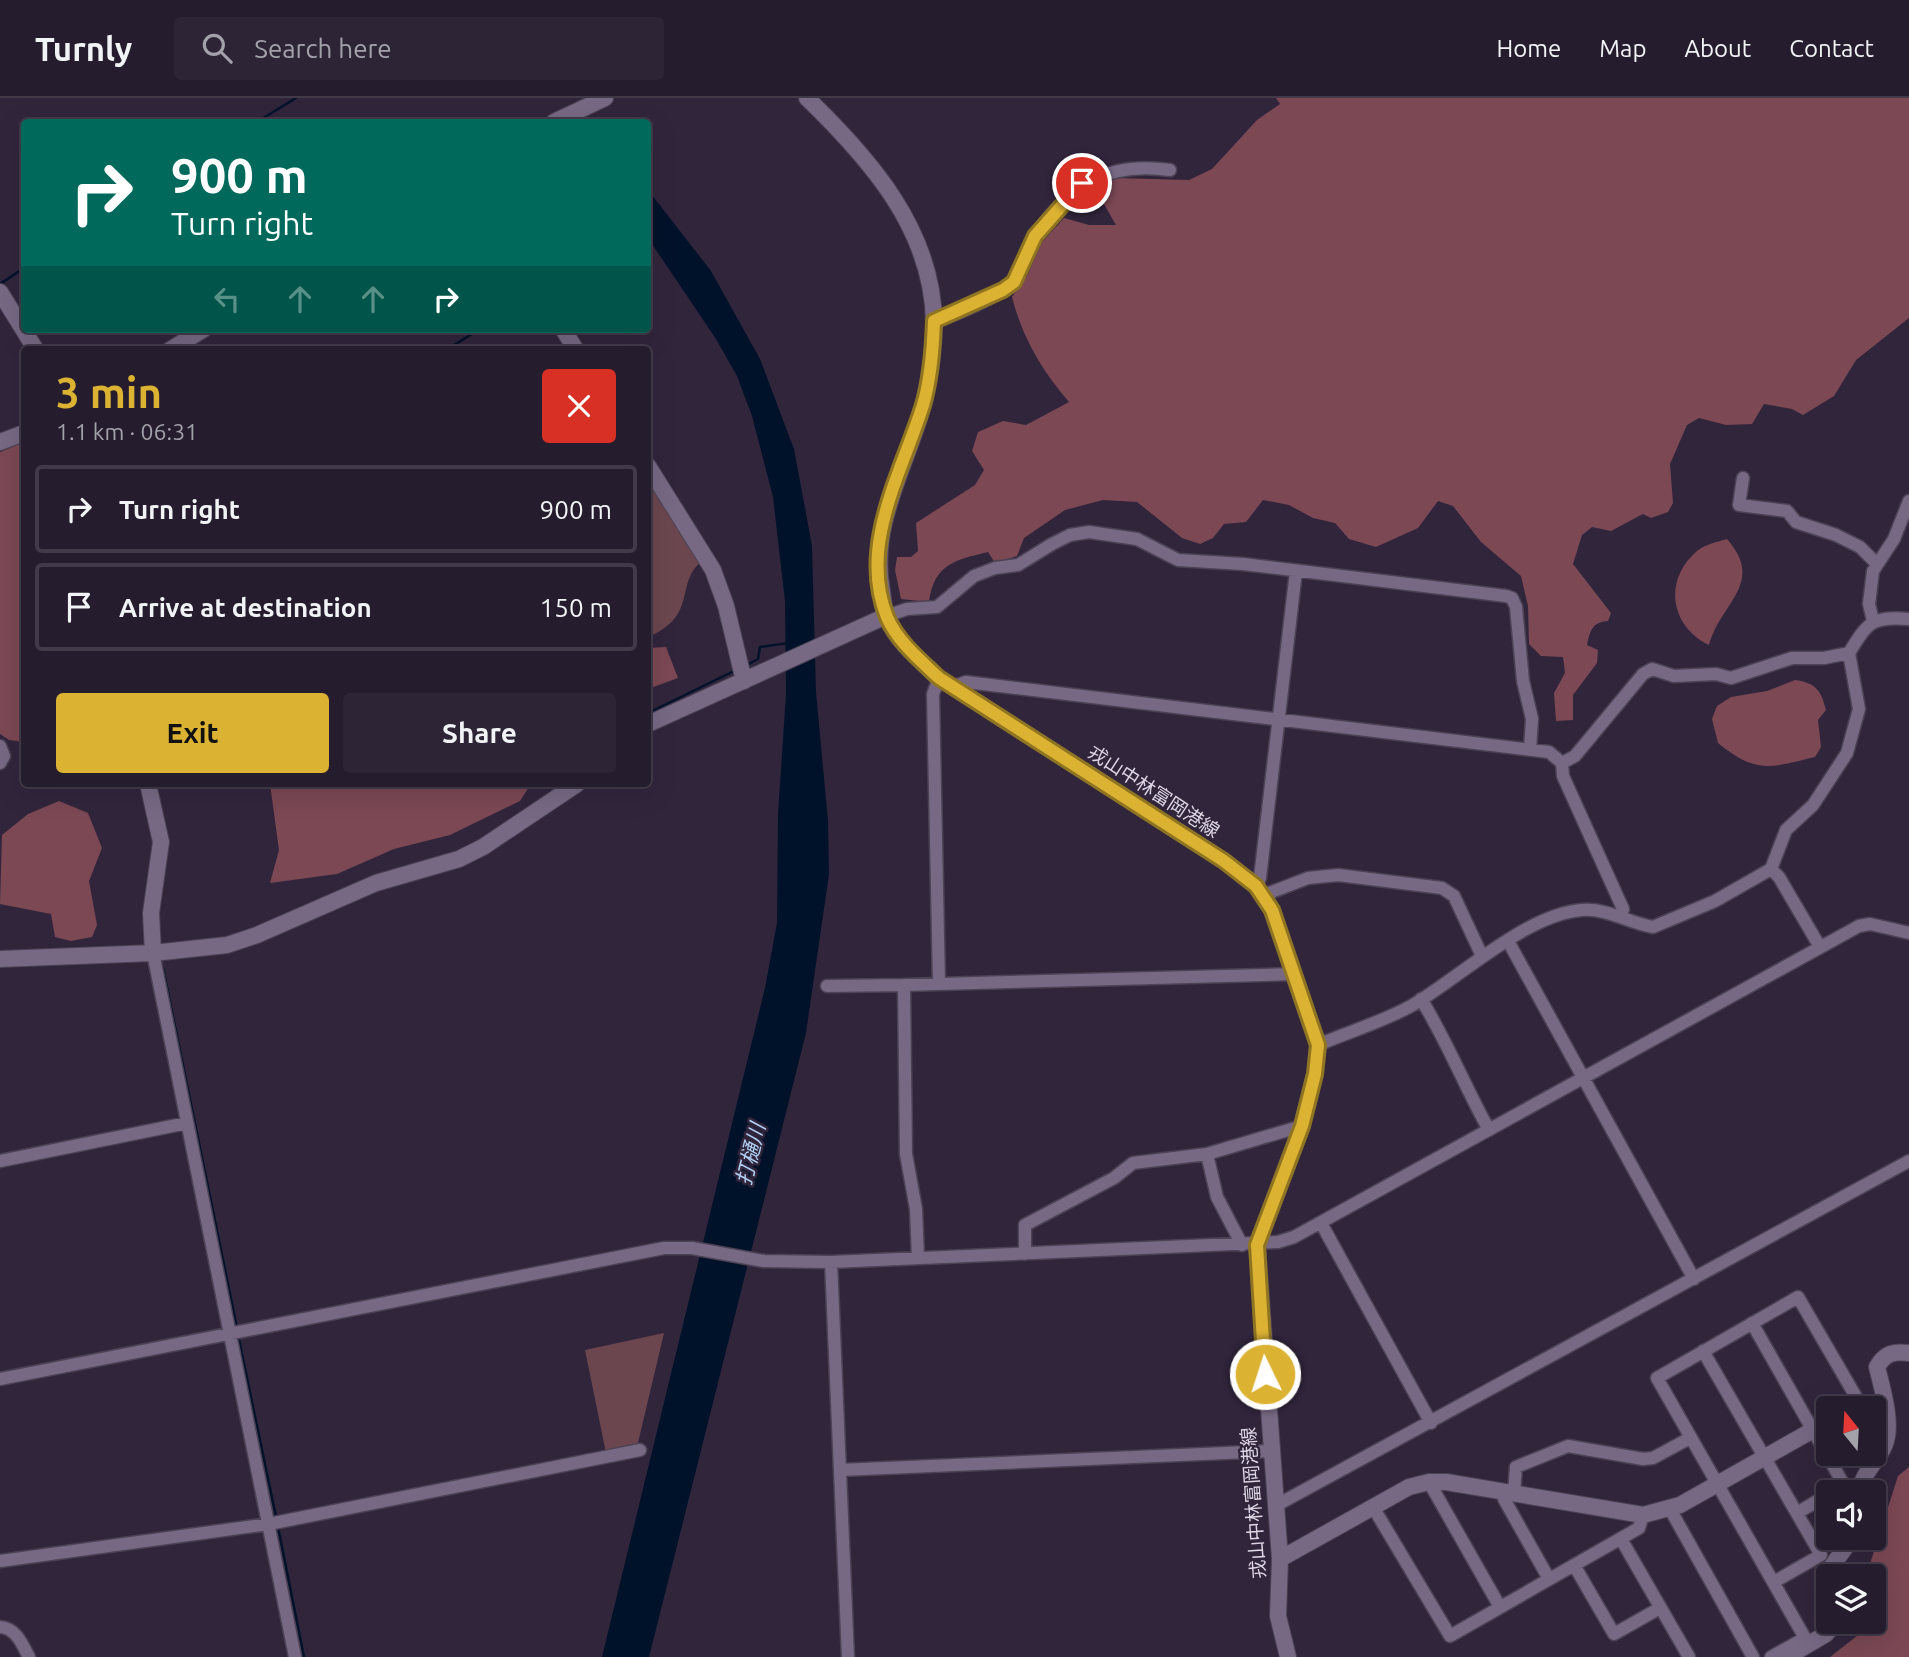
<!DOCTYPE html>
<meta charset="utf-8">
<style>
body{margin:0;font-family:Ubuntu,"Noto Sans JP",sans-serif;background:#2d2535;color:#f1f3f6;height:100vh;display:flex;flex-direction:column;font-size:26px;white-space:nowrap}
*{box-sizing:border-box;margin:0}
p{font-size:23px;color:#a3a1aa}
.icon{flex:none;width:38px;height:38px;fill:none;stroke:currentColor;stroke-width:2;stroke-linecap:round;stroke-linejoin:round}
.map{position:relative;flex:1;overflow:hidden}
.details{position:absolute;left:21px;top:248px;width:630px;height:441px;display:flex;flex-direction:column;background:#251c2d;border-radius:7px;box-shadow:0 7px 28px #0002,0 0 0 2px #423a49}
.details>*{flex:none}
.hud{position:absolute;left:21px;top:21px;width:630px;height:214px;border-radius:7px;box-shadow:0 7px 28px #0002,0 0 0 2px #423a49;background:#00695c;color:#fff;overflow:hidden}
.needle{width:46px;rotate:342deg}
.buttons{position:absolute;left:1816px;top:1298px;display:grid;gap:14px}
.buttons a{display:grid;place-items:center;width:70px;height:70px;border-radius:7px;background:#251c2d;box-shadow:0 7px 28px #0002,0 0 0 2px #423a49;font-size:35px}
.pin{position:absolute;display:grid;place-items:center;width:60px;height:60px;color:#fff;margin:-30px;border:4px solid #fff;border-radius:50%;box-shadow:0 2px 7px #0007}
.me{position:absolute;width:77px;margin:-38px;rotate:356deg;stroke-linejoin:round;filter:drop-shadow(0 0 5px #0008)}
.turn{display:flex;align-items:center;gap:24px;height:147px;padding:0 35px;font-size:32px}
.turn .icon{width:91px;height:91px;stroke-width:2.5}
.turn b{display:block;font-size:49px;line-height:60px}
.lanes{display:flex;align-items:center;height:66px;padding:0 35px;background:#0003;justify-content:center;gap:35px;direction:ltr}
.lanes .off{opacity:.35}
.round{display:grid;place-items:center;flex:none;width:74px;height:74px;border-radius:7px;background:#2d2535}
.summary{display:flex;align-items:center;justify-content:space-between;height:119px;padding:0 35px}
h1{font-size:42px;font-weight:700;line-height:52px;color:#dcb233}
.primary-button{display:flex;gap:14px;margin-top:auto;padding:14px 35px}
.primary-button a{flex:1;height:80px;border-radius:7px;background:#dcb233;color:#111;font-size:28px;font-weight:700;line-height:80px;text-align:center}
.primary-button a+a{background:#2d2535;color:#f1f3f6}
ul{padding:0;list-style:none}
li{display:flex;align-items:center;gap:21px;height:88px;margin:0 14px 10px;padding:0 21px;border:4px solid #423a49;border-radius:7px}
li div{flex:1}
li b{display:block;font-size:26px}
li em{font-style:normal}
header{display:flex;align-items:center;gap:42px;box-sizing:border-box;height:98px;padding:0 35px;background:#251c2d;border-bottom:2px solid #423a49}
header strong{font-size:33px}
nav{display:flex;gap:38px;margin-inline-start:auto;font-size:24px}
.search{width:490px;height:63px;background:#2d2535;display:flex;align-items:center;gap:18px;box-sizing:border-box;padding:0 24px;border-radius:7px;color:#a3a1aa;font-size:26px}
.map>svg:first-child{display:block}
.green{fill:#6b464e}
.forest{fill:#7b4854}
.water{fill:#00122a}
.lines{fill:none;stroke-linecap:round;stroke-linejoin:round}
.stream{stroke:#00122a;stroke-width:2.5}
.street-casing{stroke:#4c4255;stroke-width:15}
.secondary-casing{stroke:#4c4255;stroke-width:18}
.street{stroke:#776984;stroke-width:12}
.secondary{stroke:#776984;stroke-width:16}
.route-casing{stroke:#8f7421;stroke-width:18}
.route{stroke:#dcb233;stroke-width:12}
.labels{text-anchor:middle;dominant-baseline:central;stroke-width:5;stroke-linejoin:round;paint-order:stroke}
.street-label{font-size:19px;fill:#ddd6e5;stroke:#31253c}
.water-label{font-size:21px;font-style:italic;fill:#afcff3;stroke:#31253c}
</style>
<header>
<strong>Turnly</strong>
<div class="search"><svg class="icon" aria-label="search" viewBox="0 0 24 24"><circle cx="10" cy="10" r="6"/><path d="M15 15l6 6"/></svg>Search here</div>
<nav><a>Home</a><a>Map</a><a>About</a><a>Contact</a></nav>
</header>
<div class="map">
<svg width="1909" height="1559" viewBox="0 0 1909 1559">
<rect width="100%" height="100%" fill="#31253c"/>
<!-- green -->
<path class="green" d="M653,386L701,464C682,479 689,502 675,520C668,529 658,534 648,540V389Z
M664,1235L637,1349L606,1355L585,1252Z"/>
<!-- forest -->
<path class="forest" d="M1276,0H1909V220L1856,262L1834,298L1803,317L1792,311L1764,306L1752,326L1726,327L1699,320L1687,327L1670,366L1673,405L1668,414L1651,420L1643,416L1611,433L1592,429L1582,437L1573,466L1611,515L1608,523C1592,524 1590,533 1587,547L1598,552L1597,565L1573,597V622L1556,623L1554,595L1565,575L1563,559L1541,558L1529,546L1528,508L1521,478L1481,444L1453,408L1438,403L1418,430L1376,449L1349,441L1335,425L1313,420L1289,407L1263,402L1246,424L1224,426L1213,440L1200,446L1182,440L1137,404L1103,402L1065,412L1024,440L1017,458L995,465L988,454C955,462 934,466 929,504L901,501L895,472L897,459H911L918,453L916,425L975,387L984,372L972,353L978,334L1003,323L1026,327L1069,304C1042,273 1022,239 1012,199L1027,178L1042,144L1064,120L1089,127H1116L1093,87L1115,80L1189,82L1212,71L1257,22L1280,6Z
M24,344V644L9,642L0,636V354Z
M1727,441C1766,485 1720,505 1709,547C1670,528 1663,482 1697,453C1706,446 1717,444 1727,441Z
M666,549L678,580L648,591V550Z
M1795,582C1816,585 1821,592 1826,612L1818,622L1821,649L1815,659C1770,670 1756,676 1718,645L1712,621L1717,608L1731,599L1767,593Z
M270,686H531L520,703L450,737L394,751L337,776L270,785L279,752Z
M59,703L88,715L102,750L89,783L97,827L92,839L71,843L55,839L51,816L0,806L2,737L28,716Z
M1909,1369V1559H1830L1876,1523L1874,1479H1870L1869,1469L1898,1378Z"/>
<!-- water -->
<path class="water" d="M648,92L711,173L760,261L794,351L812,448L816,594L828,723L829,776L806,935L649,1559H602L765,890L777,825L778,716L786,596L785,503L773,399L752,318L737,278L716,241L648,140Z"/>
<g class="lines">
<!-- stream -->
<path class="stream" d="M257,24L296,0
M0,186L24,170
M446,252L480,231
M745,568L758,561L760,549L788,545
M648,615L736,572
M163,870L237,1230
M238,1237L276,1419
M278,1429L304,1559"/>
<defs>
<path id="street" d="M934,223C952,219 1004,196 1015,182C1024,169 1025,151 1035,138C1070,87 1107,63 1170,72
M1743,380L1739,407L1787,413L1796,424L1836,437L1860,449L1876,465
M886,518L907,511L937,509L974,478L995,470L1018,467L1052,446L1070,437L1089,434L1137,441L1178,462L1243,466L1506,498L1512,500L1516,509L1523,583L1532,621L1530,651
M1873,523L1869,506L1873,473L1894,441L1909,403
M939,580L933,596L939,886
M952,589L966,584L1549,654L1562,665L1563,678L1623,811L1621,819
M0,648L4,658L0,665
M1562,665L1575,658L1643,576L1652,571L1674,578L1716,576L1731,580L1792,560H1824L1849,555
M1771,771L1779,779L1820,849
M1256,788L1260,780L1296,473
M1264,797L1308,780L1338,777L1442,790L1454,798L1482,858
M1508,843L1694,1181
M153,855L295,1559
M827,888L904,887
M1421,901C1447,943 1465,989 1489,1032
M1318,947C1348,934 1382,924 1411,908C1458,881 1526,816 1582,812C1607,810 1629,825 1653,829L1715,803L1771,771L1786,732L1813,707L1847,655L1859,611L1849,555C1868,524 1872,518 1909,521
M1207,1056L1217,1099L1242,1147
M0,1063L187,1025
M1321,1125L1431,1325
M1025,1156V1127L1114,1080L1133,1065L1207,1056L1302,1028
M918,1160L916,1111L906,1056L904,887L1295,876
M831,1164L848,1559
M1752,1225L1844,1387L1831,1395
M1703,1253L1821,1457L1774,1484
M0,1281L664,1150H692L764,1163L831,1164L1278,1144L1294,1139L1859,828L1870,826L1909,835
M840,1372L1271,1353
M1429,1384L1500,1509
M1505,1394L1504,1401L1549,1481
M1514,1395L1516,1369L1568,1348L1643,1361L1653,1360L1690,1340
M1275,1408L1909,1063
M1373,1409L1450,1538L1639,1430L1643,1417
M1670,1411L1753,1559
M1797,1415L1829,1396
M1621,1441L1689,1559
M0,1463L269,1426L640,1352
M1574,1467L1614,1536L1660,1510
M0,1529C16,1530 22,1546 29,1559
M1771,1559L1805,1540L1657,1280L1798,1199L1859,1304"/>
<path id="secondary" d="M807,0C870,61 933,132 934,225C934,251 930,279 924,304C907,369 869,425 882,493C883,502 884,512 887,520C897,544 920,562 939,580L1224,763L1256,788L1272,812L1318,947L1315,976L1302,1028L1257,1147L1280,1461L1278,1518L1288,1559
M554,24L605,0
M0,194L36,252
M563,231L576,252
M170,252L204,231
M0,344L24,335
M648,368L713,472L726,508L744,583
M648,626L886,518
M148,686L161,744L151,815L153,855
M0,861L153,855L227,847L257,837L376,785L459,761L483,749L577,686
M1848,1311L1859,1304
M1860,1395C1861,1375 1878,1364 1885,1346C1893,1325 1882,1290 1877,1269C1885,1255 1894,1253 1909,1255
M1280,1461L1409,1389L1429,1384H1446L1643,1417L1680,1407L1829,1323
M1829,1479L1832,1468L1852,1440
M1787,1559L1826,1536L1836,1524"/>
</defs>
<!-- street casing -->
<use href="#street" class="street-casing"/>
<!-- secondary casing -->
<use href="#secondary" class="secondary-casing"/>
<!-- street -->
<use href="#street" class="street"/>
<!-- secondary -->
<use href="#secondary" class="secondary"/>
</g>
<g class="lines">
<defs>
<path id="route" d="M1082,85L1035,138L1014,184L1003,192L934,223C933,251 931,280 923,307C902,374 858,448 887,519C897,543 920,562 939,580L1224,763L1256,788L1272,812L1318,947L1315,976L1302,1028L1257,1147L1265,1276"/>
</defs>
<!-- route casing -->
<use href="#route" class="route-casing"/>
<!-- route -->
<use href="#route" class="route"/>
</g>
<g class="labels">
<!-- street labels -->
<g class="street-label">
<text transform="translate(1154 693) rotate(33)">戎山中林富岡港線</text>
<text transform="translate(1253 1405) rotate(-94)">戎山中林富岡港線</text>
</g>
<!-- water labels -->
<g class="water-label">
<text transform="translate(750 1056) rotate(-76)">打樋川</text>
</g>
</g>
</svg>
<div class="buttons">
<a><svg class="needle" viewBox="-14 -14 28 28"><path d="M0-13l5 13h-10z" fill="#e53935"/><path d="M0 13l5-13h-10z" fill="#a3a1aa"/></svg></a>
<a><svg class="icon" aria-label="sound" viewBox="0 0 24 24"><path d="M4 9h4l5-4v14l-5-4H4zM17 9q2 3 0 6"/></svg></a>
<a><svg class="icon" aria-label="layers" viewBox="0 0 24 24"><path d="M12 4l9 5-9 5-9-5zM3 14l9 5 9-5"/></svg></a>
</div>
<div class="pin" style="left:1082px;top:85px;background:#d93025"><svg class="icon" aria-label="arrive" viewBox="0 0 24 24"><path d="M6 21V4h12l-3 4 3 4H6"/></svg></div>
<svg class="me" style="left:1265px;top:1276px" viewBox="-20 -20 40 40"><circle r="17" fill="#dcb233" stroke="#fff" stroke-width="3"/><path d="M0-11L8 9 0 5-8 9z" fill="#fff"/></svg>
<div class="hud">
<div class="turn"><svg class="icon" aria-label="right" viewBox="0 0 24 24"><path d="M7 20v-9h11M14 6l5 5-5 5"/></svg><div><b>900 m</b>Turn right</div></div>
<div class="lanes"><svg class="icon off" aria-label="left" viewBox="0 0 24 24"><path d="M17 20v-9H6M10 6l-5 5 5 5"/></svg><svg class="icon off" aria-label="ahead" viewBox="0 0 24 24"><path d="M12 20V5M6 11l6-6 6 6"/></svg><svg class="icon off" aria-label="ahead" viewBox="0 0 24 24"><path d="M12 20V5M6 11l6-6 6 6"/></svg><svg class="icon" aria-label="right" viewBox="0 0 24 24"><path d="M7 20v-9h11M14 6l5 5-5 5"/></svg></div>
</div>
<section class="details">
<div class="summary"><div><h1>3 min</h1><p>1.1 km · 06:31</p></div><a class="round" style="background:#d93025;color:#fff"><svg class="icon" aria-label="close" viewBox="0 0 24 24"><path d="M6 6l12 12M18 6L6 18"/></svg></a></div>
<ul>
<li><svg class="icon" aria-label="right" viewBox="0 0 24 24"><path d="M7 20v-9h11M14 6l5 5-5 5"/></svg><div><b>Turn right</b></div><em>900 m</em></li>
<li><svg class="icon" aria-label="arrive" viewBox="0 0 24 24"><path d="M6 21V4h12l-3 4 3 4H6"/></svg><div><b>Arrive at destination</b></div><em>150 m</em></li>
</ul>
<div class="primary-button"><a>Exit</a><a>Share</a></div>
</section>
</div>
